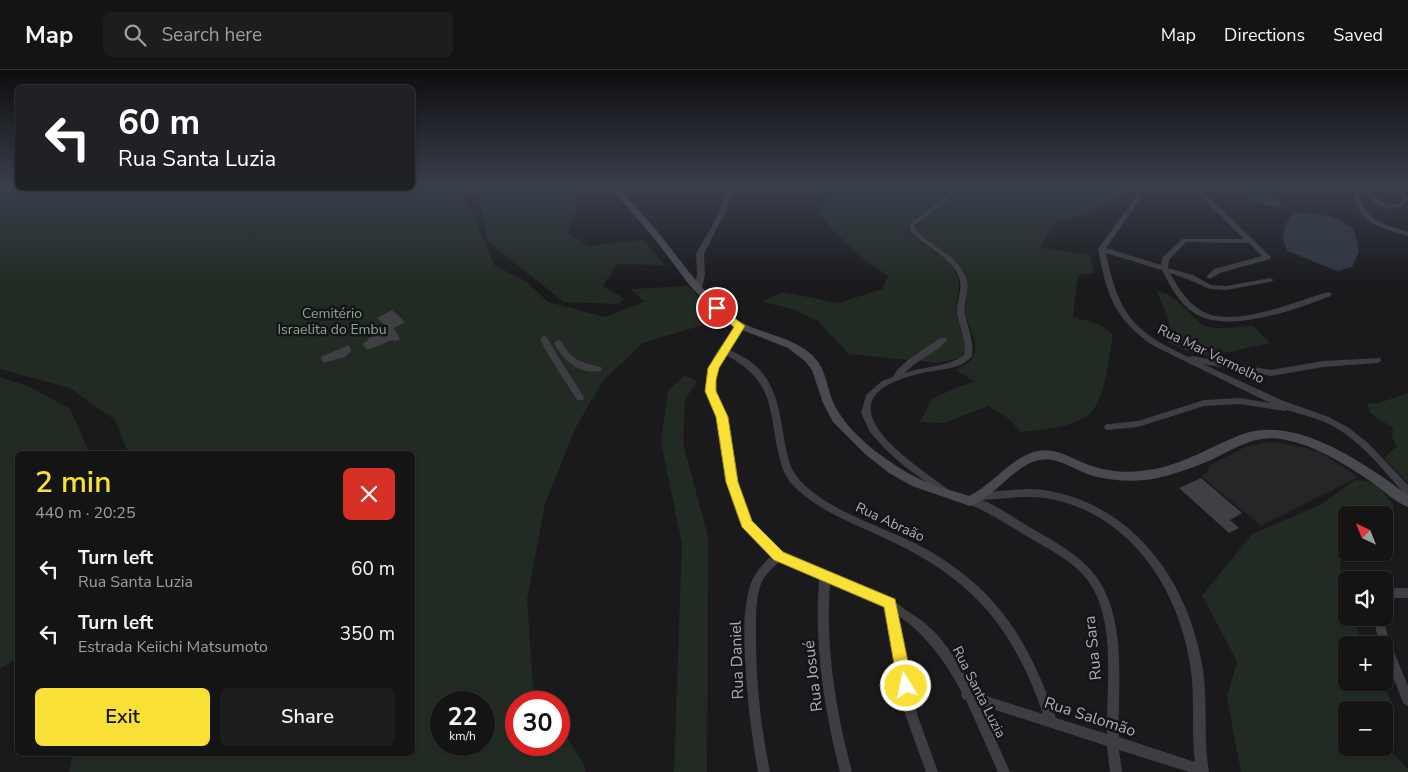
<!DOCTYPE html>
<meta charset="utf-8">
<style>
body{margin:0;font-family:"Nunito Sans",sans-serif;background:#1d1d1e;color:#f1f3f6;height:100vh;display:flex;flex-direction:column;font-size:19px;white-space:nowrap}
*{box-sizing:border-box;margin:0}
p{font-size:16px;color:#9d9ea0}
.icon{flex:none;width:28px;height:28px;fill:none;stroke:currentColor;stroke-width:2;stroke-linecap:round;stroke-linejoin:round}
.map{position:relative;flex:1;overflow:hidden}
.drawer{position:absolute;left:15px;top:381px;width:400px;height:305px;display:flex;flex-direction:column;background:#141415;border-radius:8px;box-shadow:0 1px 4px #0004,0 0 0 1px #333334}
.drawer>*{flex:none}
.guide{position:absolute;left:15px;top:15px;width:400px;height:105px;border-radius:8px;box-shadow:0 1px 4px #0004,0 0 0 1px #333334;background:#202124;color:#fff;overflow:hidden}
.needle{width:32px;rotate:317deg}
.buttons{position:absolute;left:1338px;top:436px;display:grid;gap:10px}
.buttons a{display:grid;place-items:center;width:55px;height:55px;border-radius:8px;background:#141415;box-shadow:0 1px 4px #0004,0 0 0 1px #333334;font-size:25px}
.speed{position:absolute;left:430px;top:621px;display:flex;gap:10px;font-size:25px;font-weight:700;text-align:center}
.speed>*{display:grid;place-content:center;width:65px;height:65px;border-radius:50%;background:#141415;box-shadow:0 1px 4px #0004,0 0 0 1px #333334;line-height:1}
.speed small{font-size:12px;font-weight:400}
.speed .limit{border:8px solid #d22;background:#fff;color:#111}
.pin{position:absolute;display:grid;place-items:center;width:42px;height:42px;color:#fff;margin:-21px;border:2px solid #fff;border-radius:50%;box-shadow:0 1px 5px #0007}
.me{position:absolute;width:55px;margin:-28px;rotate:350deg;stroke-linejoin:round;filter:drop-shadow(0 0 4px #0008)}
.turn{display:flex;align-items:center;gap:18px;height:105px;padding:0 20px;font-size:22px}
.turn .icon{width:65px;height:65px;stroke-width:2.5}
.turn b{display:block;font-size:35px;line-height:42px}
.round{display:grid;place-items:center;flex:none;width:52px;height:52px;border-radius:8px;background:#1d1d1e}
.overview{display:flex;align-items:center;justify-content:space-between;height:85px;padding:0 20px}
h1{font-size:30px;font-weight:600;line-height:38px;color:#f8e036}
.cta{display:flex;gap:10px;margin-top:auto;padding:10px 20px}
.cta a{flex:1;height:58px;border-radius:8px;background:#f8e036;color:#111;font-size:20px;font-weight:600;line-height:58px;text-align:center}
.cta a+a{background:#1d1d1e;color:#f1f3f6}
ul{padding:0;list-style:none}
li{display:flex;align-items:center;gap:15px;height:65px;padding:0 20px}
li div{flex:1}
li b{display:block;font-size:19px}
li em{font-style:normal}
header{display:flex;align-items:center;gap:30px;box-sizing:border-box;height:70px;padding:0 25px;background:#141415;border-bottom:1px solid #333334}
header strong{font-size:24px}
nav{display:flex;gap:28px;margin-inline-start:auto;font-size:18px}
.search{width:350px;height:45px;background:#1d1d1e;display:flex;align-items:center;gap:12px;box-sizing:border-box;padding:0 18px;border-radius:8px;color:#9d9ea0;font-size:19px}
.map>svg:first-child{display:block}
.built{fill:#262629}
.green{fill:#212b24;fill-rule:evenodd}
.water{fill:#2f3541}
.building{fill:#3f3f44}
.lines{fill:none;stroke-linecap:round;stroke-linejoin:round}
.minor{fill:#3d3d43;fill-rule:evenodd}
.secondary{fill:#484951;fill-rule:evenodd}
.route{fill:#f8e036;stroke:#a19223}
.labels{text-anchor:middle;dominant-baseline:central;stroke-width:5;stroke-linejoin:round;paint-order:stroke}
.park-label{font-size:14px;fill:#83a78d;stroke:#151517}
.street-label{font-size:14px;fill:#acadbc;stroke:#151517}
.near-street-label{font-size:16px;fill:#acadbc;stroke:#151517}
</style>
<header>
<strong>Map</strong>
<div class="search"><svg class="icon" aria-label="search" viewBox="0 0 24 24"><circle cx="10" cy="10" r="6"/><path d="M15 15l6 6"/></svg>Search here</div>
<nav><a>Map</a><a>Directions</a><a>Saved</a></nav>
</header>
<div class="map">
<svg width="1408" height="702" viewBox="0 0 1408 702">
<rect width="100%" height="100%" fill="#1a1a1c"/>
<!-- built -->
<path class="built" d="M1274,372L1307,378L1323,384L1358,407L1261,456L1201,406L1207,403L1209,396L1245,377L1262,373Z"/>
<!-- green -->
<path class="green" d="M0,117H463L460,122L472,141L494,195L527,212L548,232L605,247L645,232L630,219L688,216L722,249L643,273L603,311L576,357L545,434L527,529L533,616L544,632H516V675H559V655L583,693L586,702H69L72,684H412V384H129L115,350L70,318L0,299ZM441,632H484V675H441Z
M478,117H584L568,163L589,176L643,170L665,195L617,194L603,216L625,229L618,234L564,232L487,171Z
M839,117H951L942,128L908,153V159C919,177 942,181 954,199C963,213 956,226 956,240C957,256 973,274 960,288L938,293L849,284L818,251L793,239L762,232L782,222L838,233L883,219L888,206C860,188 839,169 818,142Z
M960,117H1130L1132,122L1078,147L1056,152L1040,178L1090,185L1094,203L1078,205L1073,247L1099,254L1113,264C1109,284 1106,328 1091,342C1076,358 1042,359 1021,362L1008,348L988,336L944,353L920,352L933,328L974,311L956,300C963,296 971,293 974,285C979,271 968,258 966,244C964,228 973,214 963,199C952,181 928,177 916,159C918,148 951,133 960,117Z
M1157,221C1176,222 1188,247 1206,256C1219,261 1240,256 1253,256L1270,273L1223,283L1221,289L1186,281L1168,272L1169,252Z
M685,305L697,312L685,329L683,373L708,467L707,702H674L682,474L661,372L668,321Z
M0,307L28,316L70,339L90,384H18L17,588L0,599Z
M1408,323V413L1384,388L1397,376L1392,367L1393,358L1370,343L1367,333L1376,334Z
M1355,410C1377,410 1382,421 1395,437L1384,456V445H1346V477L1340,478L1342,531L1346,539V548H1351L1365,575H1346V612L1384,613L1394,639L1388,679L1408,699V702H1241L1227,628L1237,591L1202,526L1252,464L1322,434ZM1346,640H1384V678H1346Z"/>
<!-- water -->
<path class="water" d="M1246,122L1261,123L1279,130L1281,136C1270,140 1263,130 1253,132L1245,125Z
M1297,143C1316,143 1338,146 1354,159L1359,182L1352,197L1339,201L1332,199L1288,181C1280,169 1284,156 1291,145Z"/>
<!-- building -->
<path class="building" d="M392,240L405,252L394,258L400,269L395,271L392,270L368,280L362,274L369,270L367,269L389,259L377,248Z
M349,275L351,281L345,287L323,293L321,287Z
M1201,408L1242,443L1230,450L1239,458L1229,463L1179,418Z"/>
<g class="lines">
<!-- minor -->
<path class="minor" d="M728,117H734L725,143L704,184L705,205L702,218L698,220H695L694,218L697,205L696,184L719,143Z
M952,117H958L947,131L915,155V159C931,177 960,185 967,210C970,221 963,233 965,244C968,259 974,270 972,286C961,300 939,299 922,303C813,328 905,388 949,420L951,423L949,426L946,427L904,396L885,379L870,362L861,343L866,325L882,311L893,307L897,300L908,290L940,268H946L947,270C936,284 917,289 905,303C923,296 949,297 964,285C967,269 959,258 957,243C956,232 962,222 960,211C955,187 923,178 909,159L910,153L943,129Z
M1137,117H1143L1141,128L1106,178L1161,195L1162,188L1182,169H1244L1192,117H1198L1271,187L1270,189L1220,203L1210,209L1206,207L1214,199L1262,186L1249,173L1186,172L1169,190L1168,198L1193,205L1211,215L1226,216L1270,208L1274,210L1270,212L1226,220L1210,219L1187,209L1170,203C1178,218 1187,232 1202,241C1233,259 1296,231 1328,222L1332,224L1331,226C1296,239 1228,265 1194,243C1179,233 1170,216 1162,200L1106,183C1118,243 1133,262 1189,287L1192,286L1271,300L1323,291L1380,288L1381,290L1380,292L1377,293L1323,297L1271,306L1203,294L1281,330L1329,347L1349,358L1368,373L1408,415V425L1405,424C1382,399 1361,371 1331,355C1317,348 1302,345 1287,340L1284,341L1240,334L1204,336L1138,357L1108,360L1105,359L1104,357L1105,355L1108,354L1138,351L1204,330L1240,328L1270,333L1152,275C1113,247 1107,225 1098,179L1135,128Z
M1352,117H1358C1363,151 1379,152 1408,162V166C1377,157 1357,153 1352,117Z
M1359,117H1365C1376,126 1383,138 1399,134L1402,129L1400,125L1390,117C1399,117 1406,121 1408,129L1403,136C1381,143 1373,132 1359,117Z
M740,253L744,256L727,279C738,284 749,289 757,297C785,324 779,366 792,399C813,438 887,457 924,478C998,519 1028,570 1056,648L1107,664C1106,619 1116,557 1092,517C1079,494 1052,481 1030,468C1009,456 990,442 967,434L965,431L967,428C980,424 1010,445 1021,452C1044,466 1069,478 1087,496C1130,539 1117,613 1119,667L1195,692C1191,661 1195,631 1191,601C1181,520 1129,441 1045,428C1024,425 1001,429 980,430L977,429L975,426L977,423L980,422C1001,422 1023,417 1044,420C1135,434 1190,514 1203,600C1208,634 1203,668 1209,702H1189L1119,680L1122,702H1110L1107,676L980,635L1010,702H998L966,630L963,629L961,625L962,623C946,592 927,566 899,546L917,644L938,702H926L905,644L887,539L830,514C825,577 836,641 852,702H840C824,639 814,575 819,510L780,491C773,498 764,505 761,514C755,531 756,550 756,568C756,613 761,658 770,702H758C751,664 747,626 745,588C744,564 743,539 750,516C754,503 763,494 772,485C722,448 729,406 718,351C715,338 705,325 706,311C708,289 725,271 737,254ZM724,284C770,308 769,331 777,377C780,389 782,402 790,412C815,440 851,452 884,468C970,507 1012,554 1043,644L974,622C961,597 947,572 926,554C919,548 898,536 895,531L889,530L830,505L829,502L825,500L822,501C775,481 746,462 736,409C732,391 731,372 727,353C721,322 705,318 724,284Z
M544,266L547,267C558,288 572,307 584,328L583,330H577L549,286L540,269Z
M558,270L561,271C572,291 580,292 601,297L602,299L601,301C580,305 563,291 554,273Z
M1384,518H1408V528H1384Z
M1373,548H1383L1389,570L1408,616V636L1404,634L1402,630L1384,583V575H1380Z"/>
<!-- secondary -->
<path class="secondary" d="M610,117H618C634,135 650,152 665,171C686,198 706,226 733,247C757,264 789,265 811,284C828,299 826,320 836,338C853,369 895,398 926,412C940,418 955,421 969,426C992,415 1007,392 1031,383C1053,374 1073,390 1092,396C1107,401 1126,403 1141,401C1180,397 1205,379 1240,365C1295,343 1365,394 1408,425V437C1395,432 1382,419 1370,411C1345,394 1316,376 1286,370C1257,363 1236,378 1211,390C1192,398 1173,405 1153,409C1133,412 1113,411 1093,406C1076,401 1057,386 1039,390C1015,395 995,427 970,436L912,416L889,403L865,384L833,352L823,333L812,300L805,291L788,278L737,258L718,244L691,217L654,168Z"/>
</g>
<!-- sky -->
<linearGradient id="sky" x2="0" y2="1"><stop stop-color="#0e0e0f"/><stop offset="0.54" stop-color="#383e4b"/><stop offset="1" stop-color="#383e4b" stop-opacity="0"/></linearGradient>
<rect width="1408" height="215" fill="url(#sky)"/>
<!-- route -->
<path class="route" d="M717,235L745,256L719,298L716,310V321L728,347L738,412L752,451L783,482L895,529L913,616L911,621L906,623L901,621L898,616L884,537L774,490L742,457L726,412L716,347L705,321L708,298L734,257L714,241V236Z"/>
<g class="labels">
<!-- park labels -->
<g class="park-label">
<text x="332" y="243">Cemitério<tspan x="332" dy="16">Israelita do Embu</tspan></text>
</g>
<!-- street labels -->
<g class="street-label">
<text transform="translate(1211 284) rotate(26)">Rua Mar Vermelho</text>
<text transform="translate(890 452) rotate(25)">Rua Abraão</text>
<text transform="translate(979 622) rotate(63)">Rua Santa Luzia</text>
</g>
<!-- near-street labels -->
<g class="near-street-label">
<text transform="translate(1093 578) rotate(-96)">Rua Sara</text>
<text transform="translate(737 590) rotate(-92)">Rua Daniel</text>
<text transform="translate(813 606) rotate(-97)">Rua Josué</text>
<text transform="translate(1090 647) rotate(18)">Rua Salomão</text>
</g>
</g>
</svg>
<div class="buttons">
<a><svg class="needle" viewBox="-14 -14 28 28"><path d="M0-13l5 13h-10z" fill="#e53935"/><path d="M0 13l5-13h-10z" fill="#9d9ea0"/></svg></a>
<a><svg class="icon" aria-label="sound" viewBox="0 0 24 24"><path d="M4 9h4l5-4v14l-5-4H4zM17 9q2 3 0 6"/></svg></a>
<a>+</a>
<a>−</a>
</div>
<div class="speed"><div>22<small>km/h</small></div><div class="limit">30</div></div>
<div class="pin" style="left:717px;top:238px;background:#d93025"><svg class="icon" aria-label="arrive" viewBox="0 0 24 24"><path d="M6 21V4h12l-3 4 3 4H6"/></svg></div>
<svg class="me" style="left:906px;top:616px" viewBox="-20 -20 40 40"><circle r="17" fill="#f8e036" stroke="#fff" stroke-width="3"/><path d="M0-11L8 9 0 5-8 9z" fill="#fff"/></svg>
<div class="guide">
<div class="turn"><svg class="icon" aria-label="left" viewBox="0 0 24 24"><path d="M17 20v-9H6M10 6l-5 5 5 5"/></svg><div><b>60 m</b>Rua Santa Luzia</div></div>
</div>
<section class="drawer">
<div class="overview"><div><h1>2 min</h1><p>440 m · 20:25</p></div><a class="round" style="background:#d93025;color:#fff"><svg class="icon" aria-label="close" viewBox="0 0 24 24"><path d="M6 6l12 12M18 6L6 18"/></svg></a></div>
<ul>
<li><svg class="icon" aria-label="left" viewBox="0 0 24 24"><path d="M17 20v-9H6M10 6l-5 5 5 5"/></svg><div><b>Turn left</b><p>Rua Santa Luzia</p></div><em>60 m</em></li>
<li><svg class="icon" aria-label="left" viewBox="0 0 24 24"><path d="M17 20v-9H6M10 6l-5 5 5 5"/></svg><div><b>Turn left</b><p>Estrada Keiichi Matsumoto</p></div><em>350 m</em></li>
</ul>
<div class="cta"><a>Exit</a><a>Share</a></div>
</section>
</div>
